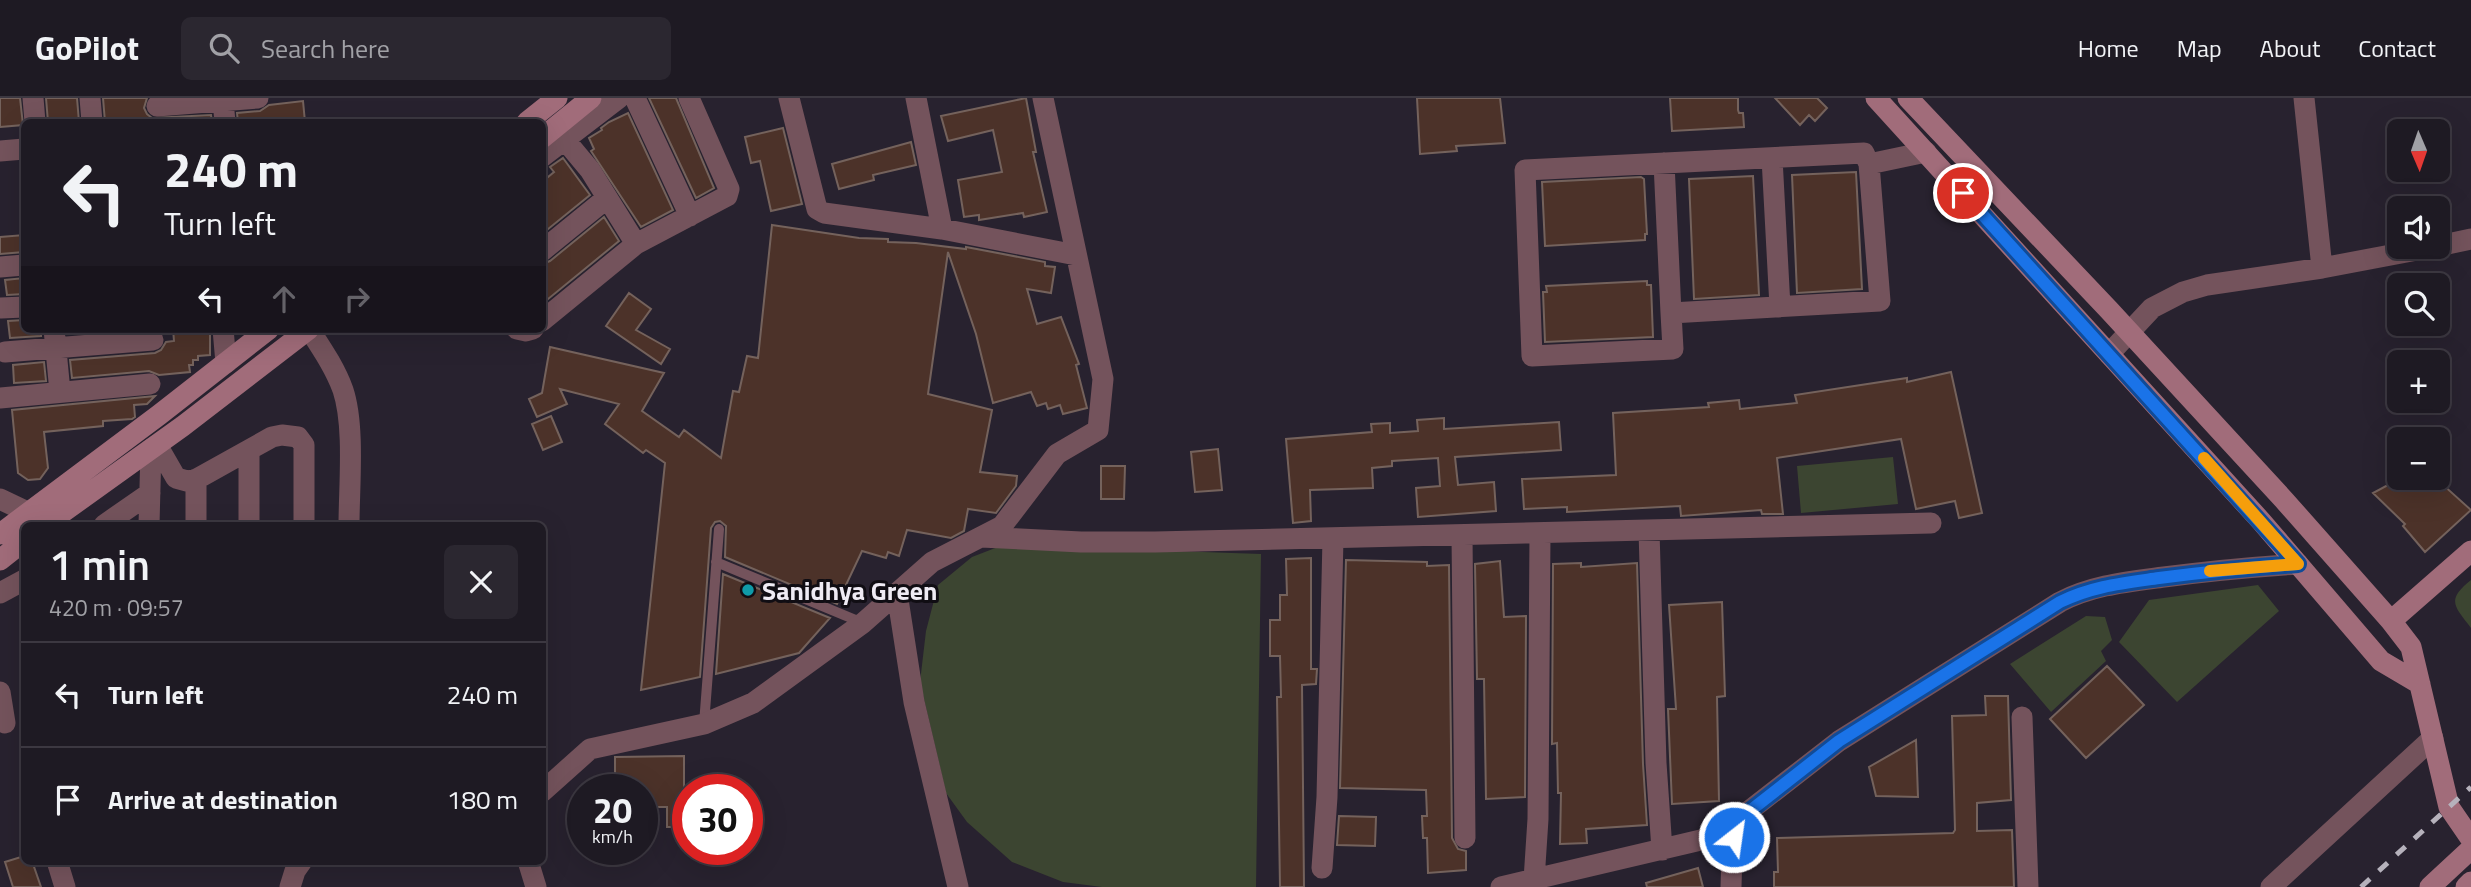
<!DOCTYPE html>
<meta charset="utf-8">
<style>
body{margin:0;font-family:"Titillium Web",sans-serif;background:#2b2730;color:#f1f3f6;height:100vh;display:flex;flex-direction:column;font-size:26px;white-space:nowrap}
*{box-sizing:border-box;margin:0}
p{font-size:23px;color:#a1a1a6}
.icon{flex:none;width:38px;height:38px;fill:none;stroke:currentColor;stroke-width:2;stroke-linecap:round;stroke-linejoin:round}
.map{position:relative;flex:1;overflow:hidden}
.panel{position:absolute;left:21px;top:424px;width:525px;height:343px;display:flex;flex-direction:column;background:#1e1a23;border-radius:10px;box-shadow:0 7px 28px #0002,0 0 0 2px #3c3841}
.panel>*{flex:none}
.top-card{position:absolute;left:21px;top:21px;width:525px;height:214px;border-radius:10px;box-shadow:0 7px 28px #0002,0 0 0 2px #3c3841;background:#1e1a23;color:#f1f3f6;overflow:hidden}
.needle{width:46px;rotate:178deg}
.controls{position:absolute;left:2387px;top:21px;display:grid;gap:14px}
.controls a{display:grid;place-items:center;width:63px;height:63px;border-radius:10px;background:#1e1a23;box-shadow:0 7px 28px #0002,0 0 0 2px #3c3841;font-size:35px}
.speed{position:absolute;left:567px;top:676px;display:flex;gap:14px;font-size:35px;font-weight:700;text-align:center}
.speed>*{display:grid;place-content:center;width:91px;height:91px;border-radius:50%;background:#1e1a23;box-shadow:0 7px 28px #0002,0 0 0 2px #3c3841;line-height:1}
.speed small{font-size:18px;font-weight:400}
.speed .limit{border:10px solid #d22;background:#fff;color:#111}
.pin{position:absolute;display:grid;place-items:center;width:60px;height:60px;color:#fff;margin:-30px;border:4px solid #fff;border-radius:50%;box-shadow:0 2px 7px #0007}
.me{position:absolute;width:77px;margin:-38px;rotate:30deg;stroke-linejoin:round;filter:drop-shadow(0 0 5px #0008)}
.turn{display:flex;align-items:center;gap:24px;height:147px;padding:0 28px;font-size:32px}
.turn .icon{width:91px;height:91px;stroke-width:2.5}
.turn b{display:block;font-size:49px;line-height:60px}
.lanes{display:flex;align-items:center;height:66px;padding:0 28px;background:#0003;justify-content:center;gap:35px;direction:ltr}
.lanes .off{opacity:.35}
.round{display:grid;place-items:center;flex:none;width:74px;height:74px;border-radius:10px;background:#2b2730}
.headline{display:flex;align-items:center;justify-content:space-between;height:119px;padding:0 28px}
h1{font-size:42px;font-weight:600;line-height:52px}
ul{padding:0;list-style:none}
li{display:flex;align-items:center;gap:21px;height:105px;padding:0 28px;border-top:2px solid #3c3841}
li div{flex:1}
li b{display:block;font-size:26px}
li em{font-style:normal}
header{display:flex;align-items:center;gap:42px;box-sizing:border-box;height:98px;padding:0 35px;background:#1e1a23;border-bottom:2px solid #3c3841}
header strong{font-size:33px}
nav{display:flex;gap:38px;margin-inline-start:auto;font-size:24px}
.search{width:490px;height:63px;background:#2b2730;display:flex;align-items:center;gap:18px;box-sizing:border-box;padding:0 24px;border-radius:10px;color:#a1a1a6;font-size:26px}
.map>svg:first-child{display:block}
.green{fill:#3c4531}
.building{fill:#4c3229;stroke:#74625c;stroke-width:2}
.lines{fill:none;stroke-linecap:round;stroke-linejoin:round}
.lane{stroke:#74535c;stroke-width:10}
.street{stroke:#74535c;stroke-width:21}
.secondary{stroke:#a16c7a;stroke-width:21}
.rail{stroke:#b6b2bc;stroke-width:5;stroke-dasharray:12 12;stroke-linecap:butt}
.route-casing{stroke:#114b97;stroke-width:18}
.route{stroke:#1a73e8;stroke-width:12}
.slow{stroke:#f59e0b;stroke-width:12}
.culture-dot{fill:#0f9aa8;stroke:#100d13;stroke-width:2.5}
.labels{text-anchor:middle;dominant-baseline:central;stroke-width:6;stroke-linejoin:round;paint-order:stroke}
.poi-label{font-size:26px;font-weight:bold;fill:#efebf4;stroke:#100d13;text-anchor:start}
</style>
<header>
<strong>GoPilot</strong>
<div class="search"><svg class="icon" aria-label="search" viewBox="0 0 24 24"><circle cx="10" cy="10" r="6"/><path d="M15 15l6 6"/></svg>Search here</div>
<nav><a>Home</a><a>Map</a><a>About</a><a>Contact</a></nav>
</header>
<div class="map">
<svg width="2471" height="789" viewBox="0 0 2471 789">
<rect width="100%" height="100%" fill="#28222f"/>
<!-- green -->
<path class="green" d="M1893,359L1898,406L1801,415L1797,368Z
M1003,447L1261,456L1256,789H1102L1063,784L1012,764L967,724L946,695L920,584L926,533L938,487L972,459Z
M2471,482V530C2454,508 2446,502 2471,482Z
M2258,487L2279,513L2177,604L2119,544L2149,502Z
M2086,518L2105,519L2112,542L2101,553L2106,563L2051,614L2010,566Z"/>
<!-- building -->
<path class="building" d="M0,0H20L23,27L0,29Z
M46,0H77L79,24H48Z
M103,0H147L144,10L147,16L152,20L211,17L212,24H152V22L105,24Z
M649,0H676L714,90L696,100Z
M1026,0L1036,54H1033L1047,114L1024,119L1023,115L979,122V117L964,119L958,82L1002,74L993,32L948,43L941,18Z
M1417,0H1500L1505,45L1456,48L1457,53L1420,56Z
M1670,0H1738V12L1739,15H1743L1744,29L1672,33Z
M1775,0H1817L1827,10L1815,23L1809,17L1800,27Z
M303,3L305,24H238L237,15L260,13L269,7Z
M628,15L673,112L641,129L591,53L594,51L589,40L602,32L601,30L609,24Z
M783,30L802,106L771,113L760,63L751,65L745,39Z
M911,44L916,67L873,77L874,82L839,91L832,66Z
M563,60L590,97L542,136V84L554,74L550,69Z
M1856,74L1862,191L1797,195L1792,77Z
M1753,78L1759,197L1694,201L1689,81Z
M1641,79L1644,81L1647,136H1645V142L1545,148L1542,84Z
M604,119L619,143L542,206V166L550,163Z
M772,127L859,140L888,141V144L916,145L966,151V149L1045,164V168L1055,169L1051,195L1027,191L1037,226L1061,219L1079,266L1076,267L1087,310L1063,316L1060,307L1048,311L1046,305L1037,308L1031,294L993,305L976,236L948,154L928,296L992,312L980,374L1017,378L1016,388L996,415L968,411L964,433L951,440L907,432L899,458L888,454L886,460L862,453L837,506L725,459L726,428L720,423L715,424L711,430L700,579L641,592L665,365L646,352L643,355L605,326L619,306L560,291L567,306L537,319L529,301L542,295L550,249L664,275L642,313L679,339L684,332L721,360L733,293L739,294L747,258L758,260Z
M24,137V154L0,156V139Z
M24,180V196L7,197L5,182Z
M1647,183V187H1651L1653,239L1545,244L1543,194H1547L1546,188Z
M629,195L651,211L636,232L670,251L661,266L606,228Z
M24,222V231H41V238L10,240L8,223Z
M173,231H210V257L198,258V262H193V267H189L190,274L159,277L149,273L72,280L70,262L155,255L161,252L166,244L174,243Z
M44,264L46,283L14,285L13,267Z
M1951,274L1982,415L1959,420L1955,403L1916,411L1901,341L1777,360L1783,416H1762L1761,412L1681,418L1680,408L1567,414V409L1524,411L1522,381L1616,377L1613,315L1709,309L1708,305L1739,302L1740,311L1797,305L1795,297L1907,280V284Z
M155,298L147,306L134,307L135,319L132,321L103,323V328L44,334L48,370L40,381L28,382L18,375L12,312Z
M551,318L562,344L543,352L532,326Z
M1444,320V331L1559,324L1561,352L1455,359L1458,387L1494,384L1496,413L1418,419L1416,390L1440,388L1438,360L1392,363V368L1372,370L1373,390L1310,392L1311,423L1293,425L1286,341L1372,334L1371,326L1390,325V335L1418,333L1417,322Z
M1218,351L1222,392L1195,394L1191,354Z
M1101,368H1125L1124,401H1101Z
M2401,380H2439L2442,386L2471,412L2425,454L2403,428L2405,426L2373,395Z
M1311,460V571H1317L1316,586L1302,587L1304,789H1280L1277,599H1281L1280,558H1270V522H1280V497H1287L1286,461Z
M1346,462L1427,464V468L1449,467L1452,740L1458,751L1466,753V772L1428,775L1427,740H1423L1422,718H1427L1426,692L1340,690Z
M1500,463L1504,519L1526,518L1525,699L1486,701L1484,581H1477L1475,466Z
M1581,465V469L1637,465L1643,666L1647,727L1586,731L1587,745L1560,746L1561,695H1558L1557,645L1552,646L1553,466Z
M723,476L830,520L799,555L716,576Z
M1722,504L1725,598L1717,599L1719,703L1672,706L1668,611H1676L1669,507Z
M2107,568L2144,607L2086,660L2050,621Z
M1985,598H2008L2011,702L1977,705V733L2012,732L2014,789H1774V774H1778L1777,740L1953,735L1955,732L1952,618L1986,617Z
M1916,642L1918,699L1876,698L1869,669Z
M684,658V729H667V709H642V691H615V659Z
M1339,718L1376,719L1375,748L1337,747Z
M24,758V763H32L41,789H13L5,764Z
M1698,770L1703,789H1647L1646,785Z"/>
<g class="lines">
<!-- lane -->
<path class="lane" d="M716,464L863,525
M704,626L719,431"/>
<!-- street -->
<path class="street" d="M33,0L35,24
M90,0L92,24
M635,0L690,118
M789,0L817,111L824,115L942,131
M916,0L942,131L1076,157
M2304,0L2322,170
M223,3L225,24
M157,8L258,0
M555,30L590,72L636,146L727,98L729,91L689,0
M0,53L24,51
M542,59L619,0
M1772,60L1780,209
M1664,65L1671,215
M1869,66L1864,55L1525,72L1532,258L1673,251L1671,215L1880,203L1869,66L1926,54
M2438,148L2471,141
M542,153L607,100
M0,169L24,167
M1,210L24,209
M542,223L636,146
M54,231L60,294
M223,231L226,265
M309,231C322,251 335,270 343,292C355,328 349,389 349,427
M517,231L526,233L533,231
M5,254L153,242
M2109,256L2152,210L2183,194L2207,187L2322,170L2433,149
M0,300L150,286
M157,347L176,380L187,383L195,382L272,339L282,337L298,339L304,347V427
M249,352V427
M0,401L42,421
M104,427L150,395
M149,427L151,351
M196,427V381
M1649,433L1656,665L1662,752
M1462,437L1465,740
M981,439L1081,444H1155L1931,425
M0,495L24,482
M897,495L914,604L958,789
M0,594L5,625
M2022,619L2028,789
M542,694L590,651L704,626L753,605L863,525L932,464L1002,428L1057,356L1098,332L1103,281L1043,0
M57,763L65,789
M528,763L536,789
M1322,770L1327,699L1333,440
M1534,782L1538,721L1540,436
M290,789L295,773L302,763
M1501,789L1705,741L1736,723L1839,643L2060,504C2093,487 2127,484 2164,479C2209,473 2253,469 2298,466
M1731,789L1732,756L1736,723
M2271,789L2433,640"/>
<!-- secondary -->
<path class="secondary" d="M1876,0L2261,423L2381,563L2420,586
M1908,0L2109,212L2284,402L2391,523L2411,549L2449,709L2471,741
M527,24L557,0
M542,40L591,0
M45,427L183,328L309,231
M0,436L159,317L269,231
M0,462L24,443
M2391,523L2471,453
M2430,789L2471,751
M2466,789L2471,784"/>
<!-- rail -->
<path class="rail" d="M2361,789L2471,689"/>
</g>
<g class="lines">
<defs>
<path id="route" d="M1734,739L1737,723L1839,643L2060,504C2092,488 2124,485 2159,480C2205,474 2251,469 2298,466L1963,95"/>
</defs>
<!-- route casing -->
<use href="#route" class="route-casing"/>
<!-- route -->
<use href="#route" class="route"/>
<!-- slow -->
<path class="slow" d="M2204,360L2298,466L2210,473"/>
</g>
<!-- markers -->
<circle class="culture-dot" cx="748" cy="492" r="7"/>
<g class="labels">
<!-- poi labels -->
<g class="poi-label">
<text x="762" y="492">Sanidhya Green</text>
</g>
</g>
</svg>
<div class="controls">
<a><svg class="needle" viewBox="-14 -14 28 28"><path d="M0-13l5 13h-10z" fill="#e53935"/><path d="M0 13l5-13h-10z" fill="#a1a1a6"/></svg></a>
<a><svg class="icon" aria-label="sound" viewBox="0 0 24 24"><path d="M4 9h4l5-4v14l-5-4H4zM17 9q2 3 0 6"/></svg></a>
<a><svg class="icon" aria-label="search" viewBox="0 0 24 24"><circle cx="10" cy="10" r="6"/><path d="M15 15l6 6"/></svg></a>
<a>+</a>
<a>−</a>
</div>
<div class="speed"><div>20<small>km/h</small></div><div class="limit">30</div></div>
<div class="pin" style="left:1963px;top:95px;background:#d93025"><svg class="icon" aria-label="arrive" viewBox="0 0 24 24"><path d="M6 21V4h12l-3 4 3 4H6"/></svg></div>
<svg class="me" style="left:1734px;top:739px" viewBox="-20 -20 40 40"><circle r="17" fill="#1a73e8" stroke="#fff" stroke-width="3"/><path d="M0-11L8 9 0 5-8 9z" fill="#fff"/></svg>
<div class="top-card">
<div class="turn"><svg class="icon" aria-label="left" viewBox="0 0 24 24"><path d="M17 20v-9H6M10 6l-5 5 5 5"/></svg><div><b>240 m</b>Turn left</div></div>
<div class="lanes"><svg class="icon" aria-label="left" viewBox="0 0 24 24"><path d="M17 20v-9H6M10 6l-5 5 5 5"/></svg><svg class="icon off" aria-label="ahead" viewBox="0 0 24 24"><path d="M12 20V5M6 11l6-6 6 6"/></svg><svg class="icon off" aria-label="right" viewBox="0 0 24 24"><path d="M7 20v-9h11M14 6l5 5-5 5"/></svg></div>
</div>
<section class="panel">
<div class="headline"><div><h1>1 min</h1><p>420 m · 09:57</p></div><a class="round"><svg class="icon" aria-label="close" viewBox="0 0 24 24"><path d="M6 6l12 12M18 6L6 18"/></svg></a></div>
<ul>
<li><svg class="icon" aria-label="left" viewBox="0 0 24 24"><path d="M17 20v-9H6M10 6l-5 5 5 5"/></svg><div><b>Turn left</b></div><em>240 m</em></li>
<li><svg class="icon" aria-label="arrive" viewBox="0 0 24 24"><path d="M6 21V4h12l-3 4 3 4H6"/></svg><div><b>Arrive at destination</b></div><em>180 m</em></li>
</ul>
</section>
</div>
